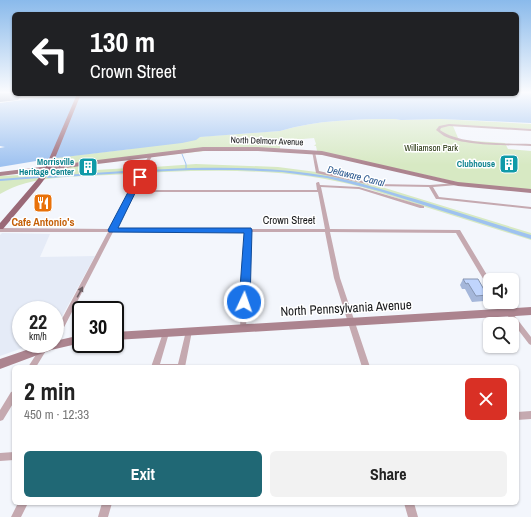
<!DOCTYPE html>
<meta charset="utf-8">
<style>
body{margin:0;font-family:"Archivo Narrow",sans-serif;background:#f2f2f2;color:#222;height:100vh;display:flex;flex-direction:column;font-size:15px;white-space:nowrap}
*{box-sizing:border-box;margin:0}
p{font-size:13px;color:#767676}
.icon{flex:none;width:22px;height:22px;fill:none;stroke:currentColor;stroke-width:2;stroke-linecap:round;stroke-linejoin:round}
.map{position:relative;flex:1;overflow:hidden}
.panel{position:absolute;left:12px;top:365px;width:507px;height:140px;display:flex;flex-direction:column;background:#fff;border-radius:6px;box-shadow:0 1px 3px #0004}
.panel>*{flex:none}
.hud{position:absolute;left:12px;top:12px;width:507px;height:84px;border-radius:6px;box-shadow:0 1px 3px #0004;background:#202124;color:#fff;overflow:hidden}
.buttons{position:absolute;left:483px;top:273px;display:grid;gap:8px}
.buttons a{display:grid;place-items:center;width:36px;height:36px;border-radius:6px;background:#fff;box-shadow:0 1px 3px #0004;font-size:20px}
.speed{position:absolute;left:12px;top:301px;display:flex;gap:8px;font-size:20px;font-weight:700;text-align:center}
.speed>*{display:grid;place-content:center;width:52px;height:52px;border-radius:50%;background:#fff;box-shadow:0 1px 3px #0004;line-height:1}
.speed small{font-size:10px;font-weight:400}
.speed .limit{border:2px solid #111;border-radius:6px;background:#fff;color:#111}
.pin{position:absolute;display:grid;place-items:center;width:34px;height:34px;color:#fff;margin:-17px;border-radius:8px;box-shadow:0 2px 6px #0006}
.me{position:absolute;width:44px;margin:-22px;rotate:3deg;stroke-linejoin:round;filter:drop-shadow(0 0 3px #0008)}
.turn{display:flex;align-items:center;gap:14px;height:84px;padding:0 12px;font-size:18px}
.turn .icon{width:52px;height:52px;stroke-width:2.5}
.turn b{display:block;font-size:28px;line-height:34px}
.round{display:grid;place-items:center;flex:none;width:42px;height:42px;border-radius:6px;background:#f2f2f2}
.head{display:flex;align-items:center;justify-content:space-between;height:68px;padding:0 12px}
h1{font-size:24px;font-weight:700;line-height:30px}
.primary-button{display:flex;gap:8px;margin-top:auto;padding:8px 12px}
.primary-button a{flex:1;height:46px;border-radius:6px;background:#206875;color:#fff;font-size:16px;font-weight:700;line-height:46px;text-align:center}
.primary-button a+a{background:#f2f2f2;color:#222}
.map>svg:first-child{display:block}
.built{fill:#e5ebf7}
.green{fill:#d7e9c3}
.water{fill:#9ec2f0}
.lines{fill:none;stroke-linecap:round;stroke-linejoin:round}
.stream{stroke:#9ec2f0;stroke-width:1}
.canal{fill:#9ec2f0;fill-rule:evenodd}
.street{fill:#c5a9b0;fill-rule:evenodd}
.secondary{fill:#ac848f;fill-rule:evenodd}
.primary{fill:#9a6977;fill-rule:evenodd}
.wall{fill:#a5b7da}
.shaded-wall{fill:#8695b1}
.building{fill:#c0d5fd;stroke:#8695b1}
.oneway{fill:#6e6065}
.route{fill:#1a73e8;stroke:#114b97}
.labels{text-anchor:middle;dominant-baseline:central;stroke-width:3;stroke-linejoin:round;paint-order:stroke}
.far-street-label{font-size:9px;fill:#17181a;stroke:#fff}
.far-park-label{font-size:9px;fill:#213009;stroke:#fff}
.far-culture-label{font-size:9px;font-weight:bold;fill:#0d838f;stroke:#fff;text-anchor:end}
.far-water-label{font-size:10px;font-style:italic;fill:#25548c;stroke:#fff}
.street-label{font-size:11px;fill:#17181a;stroke:#fff}
.food-label{font-size:11px;font-weight:bold;fill:#c56008;stroke:#fff}
.near-street-label{font-size:13px;fill:#17181a;stroke:#fff}
</style>
<div class="map">
<svg width="531" height="517" viewBox="0 0 531 517">
<rect width="100%" height="100%" fill="#f3f6fc"/>
<!-- built -->
<path class="built" d="M2,233L50,234L40,257L95,256L55,329V310H21V344H34L0,356V235Z"/>
<!-- green -->
<path class="green" d="M395,119L401,120L440,119L531,124V129L453,126L459,140L505,143L508,149L531,151V190L475,186L317,151L316,146H314L316,144L314,138L280,141V150L224,149L55,167L53,158L130,149L167,139L280,131C317,120 356,119 395,119Z
M151,161H153L154,167L196,164L278,167L324,173L359,180L531,233V240L365,188C282,165 195,170 109,175C74,177 32,175 0,194V176L62,173L63,167L79,165L78,171L147,167Z"/>
<!-- water -->
<path class="water" d="M517,93H531V123L440,119L401,120L395,119C356,119 317,120 280,131L200,137L196,140L182,143L48,159L0,167V148L5,147L0,146V103L67,94H517Z"/>
<g class="lines">
<!-- stream -->
<path class="stream" d="M182,154L186,164V169"/>
<!-- canal -->
<path class="canal" d="M191,168C237,167 282,168 327,176C357,181 386,191 415,199C454,211 492,223 531,235V239L379,191L348,183L327,178L282,172L237,170H191L146,172L144,171L146,170Z
M139,170H140V172L48,178L46,177L48,176Z
M38,176L40,177L39,178L0,181V179Z"/>
<!-- street -->
<path class="street" d="M449,124L531,129V131L449,126L441,128L440,130C460,145 505,143 531,144V146C507,145 464,146 444,136C441,134 439,132 436,130L439,126Z
M312,151L315,152L319,171L376,184L430,185L457,183L459,184L458,185L433,187L439,197L531,207V209L438,199H436L429,187L376,186L316,173Z
M149,155L152,156L135,190H317L316,183L318,182H319L320,185L359,187L424,206V208H420L359,189L321,187L330,229L460,230L490,280V287H488L456,233L330,232L340,278L370,367H362L334,278L325,232H250L246,328L245,330L243,331L241,330L240,328L245,232H113L57,341L55,342V332L108,232H0V228L110,229ZM133,192H318L325,229H115Z
M497,302H504L531,337V345L529,344Z
M189,328L191,329L192,331L185,367H151L163,333L164,331L166,330L168,331L169,333L160,364H178L186,331L187,329Z
M43,346L45,347L47,349L36,367H28L41,347Z
M14,391V402L3,420L0,421V410L11,392Z
M531,411V419L517,420V412Z
M14,452V460L0,461V453Z
M18,503H28L21,517H11Z
M102,503H112L108,517H98Z
M404,503H414L418,517H408Z"/>
<!-- secondary -->
<path class="secondary" d="M203,147H258L322,151L458,182L531,189V193L458,186L322,155L258,151H203L0,176V172Z
M531,307V315L115,340V332Z
M81,335V343L51,350L0,369V359L44,344H55V341Z"/>
<!-- primary -->
<path class="primary" d="M77,94H81L49,173L40,185L3,229H0V223L43,173Z"/>
</g>
<!-- wall -->
<path class="wall" d="M91,161L92,166V170H83L81,165Z
M463,279L487,295L484,301L472,302L465,289H462L460,285Z"/>
<!-- shaded-wall -->
<path class="shaded-wall" d="M0,93H14V94H29L28,95L21,96L18,100L0,102Z
M91,161L92,166V170L90,165Z"/>
<!-- building -->
<path class="building" d="M91,161L90,165H81L82,162Z
M463,279H478L487,295L476,296L468,283L466,284Z"/>
<!-- one-way arrows -->
<defs><path id="oneway-solid" d="M-6-.8H1V-3.2L6.5 0L1 3.2V.8H-6Z"/></defs>
<use class="oneway" href="#oneway-solid" transform="translate(80 292) rotate(-62)"/>
<!-- sky -->
<linearGradient id="sky" x2="0" y2="1"><stop stop-color="#8abaeb"/><stop offset="0.56" stop-color="#fafbfe"/><stop offset="1" stop-color="#fafbfe" stop-opacity="0"/></linearGradient>
<rect width="531" height="165" fill="url(#sky)"/>
<!-- route -->
<path class="route" d="M140,175L143,177L118,228H251L252,230L250,302L248,305H241L239,302L244,233L109,232L108,230L136,177Z"/>
<!-- icons -->
<defs>
<symbol id="building-square" viewBox="-11 -11 22 22"><rect x="-9" y="-9" width="18" height="18" rx="4" fill="#0f9aa8" stroke="#fff"/><path d="M-4-6H4V6H1V3H-1V6H-4ZM-2.5-4.3h1.7v1.8h-1.7ZM.8-4.3h1.7v1.8H.8ZM-2.5-1h1.7V.8h-1.7ZM.8-1h1.7V.8H.8Z" fill="#fff"/></symbol>
<symbol id="restaurant-square" viewBox="-11 -11 22 22"><rect x="-9" y="-9" width="18" height="18" rx="4" fill="#e8710a" stroke="#fff"/><path d="M-5-6h1v4h1v-4h1v4h1v-4h1v5L-1.5 .5V6h-2V.5L-5-1ZM5-6V6H3V1.5H1.5Q1.5-4 5-6Z" fill="#fff"/></symbol>
</defs>
<g fill-rule="evenodd">
<use href="#building-square" x="498" y="153" width="22" height="22"/>
<use href="#building-square" x="77" y="156" width="22" height="22"/>
<use href="#restaurant-square" x="32" y="192" width="22" height="22"/>
</g>
<g class="labels">
<!-- far-street labels -->
<g class="far-street-label">
<text transform="translate(267 141) rotate(2)">North Delmorr Avenue</text>
</g>
<!-- far-park labels -->
<g class="far-park-label">
<text x="431" y="148">Williamson Park</text>
</g>
<!-- far-culture labels -->
<g class="far-culture-label">
<text x="74" y="162">Morrisville<tspan x="74" dy="10">Heritage Center</tspan></text>
<text x="495" y="164">Clubhouse</text>
</g>
<!-- far-water labels -->
<g class="far-water-label">
<text transform="translate(356 176) rotate(14)">Delaware Canal</text>
</g>
<!-- street labels -->
<g class="street-label">
<text x="289" y="220">Crown Street</text>
</g>
<!-- food labels -->
<g class="food-label">
<text x="43" y="222">Cafe Antonio's</text>
</g>
<!-- near-street labels -->
<g class="near-street-label">
<text transform="translate(346 308) rotate(-3)">North Pennsylvania Avenue</text>
</g>
</g>
</svg>
<div class="buttons">
<a><svg class="icon" aria-label="sound" viewBox="0 0 24 24"><path d="M4 9h4l5-4v14l-5-4H4zM17 9q2 3 0 6"/></svg></a>
<a><svg class="icon" aria-label="search" viewBox="0 0 24 24"><circle cx="10" cy="10" r="6"/><path d="M15 15l6 6"/></svg></a>
</div>
<div class="speed"><div>22<small>km/h</small></div><div class="limit">30</div></div>
<div class="pin" style="left:140px;top:177px;background:#d93025"><svg class="icon" aria-label="arrive" viewBox="0 0 24 24"><path d="M6 21V4h12l-3 4 3 4H6"/></svg></div>
<svg class="me" style="left:244px;top:302px" viewBox="-20 -20 40 40"><circle r="17" fill="#1a73e8" stroke="#fff" stroke-width="3"/><path d="M0-11L8 9 0 5-8 9z" fill="#fff"/></svg>
<div class="hud">
<div class="turn"><svg class="icon" aria-label="left" viewBox="0 0 24 24"><path d="M17 20v-9H6M10 6l-5 5 5 5"/></svg><div><b>130 m</b>Crown Street</div></div>
</div>
<section class="panel">
<div class="head"><div><h1>2 min</h1><p>450 m · 12:33</p></div><a class="round" style="background:#d93025;color:#fff"><svg class="icon" aria-label="close" viewBox="0 0 24 24"><path d="M6 6l12 12M18 6L6 18"/></svg></a></div>
<div class="primary-button"><a>Exit</a><a>Share</a></div>
</section>
</div>
